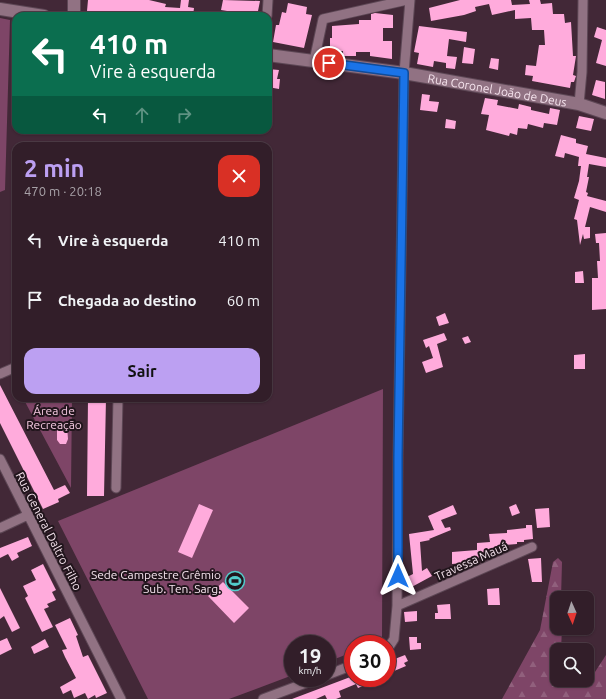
<!DOCTYPE html>
<html lang="pt">
<meta charset="utf-8">
<style>
body{margin:0;font-family:Ubuntu,sans-serif;background:#3a2731;color:#f1f3f6;height:100vh;display:flex;flex-direction:column;font-size:15px;white-space:nowrap}
*{box-sizing:border-box;margin:0}
p{font-size:13px;color:#a8a2a8}
.icon{flex:none;width:22px;height:22px;fill:none;stroke:currentColor;stroke-width:2;stroke-linecap:round;stroke-linejoin:round}
.map{position:relative;flex:1;overflow:hidden}
.panel{position:absolute;left:12px;top:142px;width:260px;height:260px;display:flex;flex-direction:column;background:#321e29;border-radius:12px;box-shadow:0 1px 3px #0004,0 0 0 1px #4d3c46}
.panel>*{flex:none}
.hud{position:absolute;left:12px;top:12px;width:260px;height:122px;border-radius:12px;box-shadow:0 1px 3px #0004,0 0 0 1px #4d3c46;background:#0b6e4f;color:#fff;overflow:hidden}
.needle{width:26px;rotate:177deg}
.controls{position:absolute;left:550px;top:591px;display:grid;gap:8px}
.controls a{display:grid;place-items:center;width:44px;height:44px;border-radius:8px;background:#321e29;box-shadow:0 1px 3px #0004,0 0 0 1px #4d3c46;font-size:20px}
.speed{position:absolute;left:284px;top:635px;display:flex;gap:8px;font-size:20px;font-weight:700;text-align:center}
.speed>*{display:grid;place-content:center;width:52px;height:52px;border-radius:50%;background:#321e29;box-shadow:0 1px 3px #0004,0 0 0 1px #4d3c46;line-height:1}
.speed small{font-size:10px;font-weight:400}
.speed .limit{border:6px solid #d22;background:#fff;color:#111}
.pin{position:absolute;display:grid;place-items:center;width:34px;height:34px;color:#fff;margin:-17px;border:2px solid #fff;border-radius:50%;box-shadow:0 1px 4px #0007}
.me{position:absolute;width:44px;margin:-22px;rotate:0deg;stroke-linejoin:round;filter:drop-shadow(0 0 3px #0008)}
.turn{display:flex;align-items:center;gap:14px;height:84px;padding:0 12px;font-size:18px}
.turn .icon{width:52px;height:52px;stroke-width:2.5}
.turn b{display:block;font-size:28px;line-height:34px}
.lanes{display:flex;align-items:center;height:38px;padding:0 12px;background:#0003;justify-content:center;gap:20px;direction:ltr}
.lanes .off{opacity:.35}
.round{display:grid;place-items:center;flex:none;width:42px;height:42px;border-radius:12px;background:#3a2731}
.headline{display:flex;align-items:center;justify-content:space-between;height:68px;padding:0 12px}
h1{font-size:24px;font-weight:700;line-height:30px;color:#bca0f2}
.action{display:flex;gap:8px;margin-top:auto;padding:8px 12px}
.action a{flex:1;height:46px;border-radius:12px;background:#bca0f2;color:#111;font-size:16px;font-weight:700;line-height:46px;text-align:center}
ul{padding:0;list-style:none}
li{display:flex;align-items:center;gap:12px;height:60px;padding:0 12px}
li div{flex:1}
li b{display:block;font-size:15px}
li em{font-style:normal}
.map>svg:first-child{display:block}
.green{fill:#7e4567}
.forest{fill:url(#forest-firs)}
.building{fill:#ffabdc}
.lines{fill:none;stroke-linecap:round;stroke-linejoin:round}
.street-casing{stroke:#5d4755;stroke-width:11}
.secondary-casing{stroke:#5d4755;stroke-width:14}
.street{stroke:#917283;stroke-width:9}
.secondary{stroke:#917283;stroke-width:12}
.route-casing{stroke:#114b97;stroke-width:10}
.route{stroke:#1a73e8;stroke-width:7}
.labels{text-anchor:middle;dominant-baseline:central;stroke-width:4;stroke-linejoin:round;paint-order:stroke}
.street-label{font-size:12px;fill:#f5e3ed;stroke:#21151c}
.park-label{font-size:12px;fill:#f4c8e0;stroke:#21151c}
.poi-label{font-size:12px;fill:#f5e3ed;stroke:#21151c;text-anchor:end}
</style>
<div class="map">
<svg width="606" height="699" viewBox="0 0 606 699">
<defs>
<pattern id="forest-firs" width="22" height="20" patternUnits="userSpaceOnUse"><rect width="22" height="20" fill="#7e4567"/><path d="M5 1l3.5 6h-7zM16 11l3.5 6h-7z" fill="#91607d"/></pattern>
</defs>
<rect width="100%" height="100%" fill="#422837"/>
<!-- green -->
<path class="green" d="M0,18L10,20L5,190L0,192Z
M383,389L382,641L374,644H353V652L327,662V644H293V675L229,699H148L58,521Z
M23,398H72L71,488Z"/>
<!-- forest -->
<path class="forest" d="M558,558L562,562L561,598H557V628H562L561,650H557V680H587V673L595,672L606,655V699H502L540,630L553,562Z"/>
<!-- building -->
<path class="building" d="M88,0H149L166,4L165,7L180,8L181,0H189L188,7L194,8L193,16H123L115,15L116,11H87Z
M223,0L260,1L257,16L221,10Z
M460,0H511L512,5L530,4L529,0H540L541,4L552,3L553,14H564L565,23L571,22L573,56H576L573,75L576,76L574,82H571L570,88L532,81L533,76L525,75L526,65L536,66L539,45H545L544,30H532L531,18L515,19V10L492,15L489,4L475,7L476,11L464,15L431,21L429,8Z
M288,3L307,7L306,14L312,15L304,48L273,42L276,25H279L282,12L286,13Z
M375,13L393,15V28H383V41H392V59L370,56V52H356V56H343V51H330V38H332V26L359,24V20H371V14Z
M419,26L467,32L466,42L449,39L447,56L457,57L455,69L446,68V63L434,61L433,67L417,64L419,53L414,52Z
M597,27L606,30V66L596,63L602,40L594,37Z
M464,47L475,49L473,64L462,63Z
M491,58L499,59L498,70L489,68Z
M268,69L279,70L277,79H280L279,89L268,87Z
M596,80L605,82V99L592,95Z
M422,94L430,95L429,101L439,102L437,112L420,110Z
M485,98L498,100L497,105L518,109L519,104L531,107V110L549,114L550,108L560,110L557,125L544,123L543,128L528,124L527,129L518,128L517,135L510,133L509,136L486,130L489,115L481,114Z
M579,116L594,119L591,131L576,128Z
M446,119L456,121L455,129L445,128Z
M561,135L576,139V143L588,146L586,154L606,158V167L589,164L587,177H589L586,192L588,193L587,196L606,201V212L590,207L585,227H590V238L584,239L583,234L580,245L577,220L574,219L579,200L574,198L579,181L581,166H578L579,157L565,153L564,158L555,156Z
M606,233V309L592,310V278H598L597,261H600L599,243H596L595,234Z
M583,271L584,283H575V272Z
M445,313L449,323L439,326L436,317Z
M444,333L447,340L437,344L443,367L426,373L422,362L433,358L429,346L426,348L423,340Z
M468,336L471,342L465,344L462,338Z
M585,354V369H574V355Z
M0,385L54,490L65,485L70,493L58,499L59,502L43,509L0,423Z
M88,398H106L104,496H87Z
M57,426H67L68,439L66,444H60L57,440Z
M199,504L213,510L192,558L178,552Z
M516,504L520,513L512,516L509,507Z
M453,505L457,514L441,520L445,528L450,527L451,530L429,539L430,540L420,542L422,571L427,568L432,576L408,589L403,579L413,574L409,534L434,530L428,516Z
M549,508L550,527L537,528L535,509Z
M526,525H532L533,539L524,540V542H517V544L504,545V550L487,551V557L472,558V562L452,564V552L477,550V543L490,542L489,534L507,533V530L526,528Z
M28,537L32,546L17,553L19,557L12,561L8,554L0,558V548Z
M541,558L542,582H532L528,559Z
M43,564L56,590L52,592L56,600L47,604L49,607L44,609L53,627L42,632L25,598L28,596L23,586L36,580L31,570Z
M223,582L249,608L234,623L208,596Z
M0,588L20,628L12,632L4,616L0,619Z
M499,588L500,605H488L487,589Z
M450,604L451,619H435V613H438L437,605Z
M417,611V621L405,622L404,612Z
M70,618L78,635L76,636L83,657L88,655L107,693L96,698L95,695L88,699L85,693L74,698L71,690L63,694L60,687L76,678L65,657L62,650L67,649L55,625Z
M409,637H417V643H421V649L410,650Z
M7,638L12,649L0,655V641Z
M45,639L49,647L34,654L31,647Z
M405,655L408,661L404,663L406,666L387,674V662Z
M353,676V678L379,679L358,688L356,684L339,691L341,697L336,699H327L325,695L316,699H292Z"/>
<g class="lines">
<defs>
<path id="street" d="M267,16L268,0
M314,61L323,19L407,0
M579,104L582,72L583,0
M0,374L16,367
M0,459L121,699
M116,488L118,398
M0,528L28,515
M397,606L532,547
M387,650L394,639L397,606L398,457L404,73L410,0
M327,675L353,665
M263,699L319,678"/>
<g id="secondary">
<path d="M0,9L44,16"/>
<path d="M74,16V0"/>
<path id="s1" d="M268,55L404,73L579,104L606,113"/>
</g>
</defs>
<!-- street casing -->
<use href="#street" class="street-casing"/>
<!-- secondary casing -->
<use href="#secondary" class="secondary-casing"/>
<!-- street -->
<use href="#street" class="street"/>
<!-- secondary -->
<use href="#secondary" class="secondary"/>
</g>
<g class="lines">
<defs>
<path id="route" d="M329,63L404,73L398,457V576"/>
</defs>
<!-- route casing -->
<use href="#route" class="route-casing"/>
<!-- route -->
<use href="#route" class="route"/>
</g>
<!-- icons -->
<defs>
<symbol id="stadium-ring" viewBox="-11 -11 22 22"><circle r="9.5" fill="#21151c" stroke="#52cdcc" stroke-width="1.5"/><path d="M0-5a6.5 5 0 1 0 0 10a6.5 5 0 1 0 0-10ZM-3.5-1.8h7v3.6h-7Z" fill="#52cdcc"/></symbol>
</defs>
<g fill-rule="evenodd">
<use href="#stadium-ring" x="224" y="570" width="22" height="22"/>
</g>
<g class="labels">
<!-- street labels -->
<g class="street-label">
<text stroke="none"><textPath href="#s1" startOffset="232">Rua Coronel João de Deus</textPath></text>
<text transform="translate(49 531) rotate(63)">Rua General Daltro Filho</text>
<text transform="translate(471 561) rotate(-24)">Travessa Mauá</text>
</g>
<!-- park labels -->
<g class="park-label">
<text x="54" y="410">Área de<tspan x="54" dy="14">Recreação</tspan></text>
</g>
<!-- poi labels -->
<g class="poi-label">
<text x="221" y="574">Sede Campestre Grêmio<tspan x="221" dy="14">Sub. Ten. Sarg.</tspan></text>
</g>
</g>
</svg>
<div class="controls">
<a><svg class="needle" viewBox="-14 -14 28 28"><path d="M0-13l5 13h-10z" fill="#e53935"/><path d="M0 13l5-13h-10z" fill="#a8a2a8"/></svg></a>
<a><svg class="icon" aria-label="search" viewBox="0 0 24 24"><circle cx="10" cy="10" r="6"/><path d="M15 15l6 6"/></svg></a>
</div>
<div class="speed"><div>19<small>km/h</small></div><div class="limit">30</div></div>
<div class="pin" style="left:329px;top:63px;background:#d93025"><svg class="icon" aria-label="arrive" viewBox="0 0 24 24"><path d="M6 21V4h12l-3 4 3 4H6"/></svg></div>
<svg class="me" style="left:398px;top:576px" viewBox="-20 -20 40 40"><path d="M0-17L14 15 0 8-14 15z" fill="#1a73e8" stroke="#fff" stroke-width="4"/></svg>
<div class="hud">
<div class="turn"><svg class="icon" aria-label="left" viewBox="0 0 24 24"><path d="M17 20v-9H6M10 6l-5 5 5 5"/></svg><div><b>410 m</b>Vire à esquerda</div></div>
<div class="lanes"><svg class="icon" aria-label="left" viewBox="0 0 24 24"><path d="M17 20v-9H6M10 6l-5 5 5 5"/></svg><svg class="icon off" aria-label="ahead" viewBox="0 0 24 24"><path d="M12 20V5M6 11l6-6 6 6"/></svg><svg class="icon off" aria-label="right" viewBox="0 0 24 24"><path d="M7 20v-9h11M14 6l5 5-5 5"/></svg></div>
</div>
<section class="panel">
<div class="headline"><div><h1>2 min</h1><p>470 m · 20:18</p></div><a class="round" style="background:#d93025;color:#fff"><svg class="icon" aria-label="close" viewBox="0 0 24 24"><path d="M6 6l12 12M18 6L6 18"/></svg></a></div>
<ul>
<li><svg class="icon" aria-label="left" viewBox="0 0 24 24"><path d="M17 20v-9H6M10 6l-5 5 5 5"/></svg><div><b>Vire à esquerda</b></div><em>410 m</em></li>
<li><svg class="icon" aria-label="arrive" viewBox="0 0 24 24"><path d="M6 21V4h12l-3 4 3 4H6"/></svg><div><b>Chegada ao destino</b></div><em>60 m</em></li>
</ul>
<div class="action"><a>Sair</a></div>
</section>
</div>
